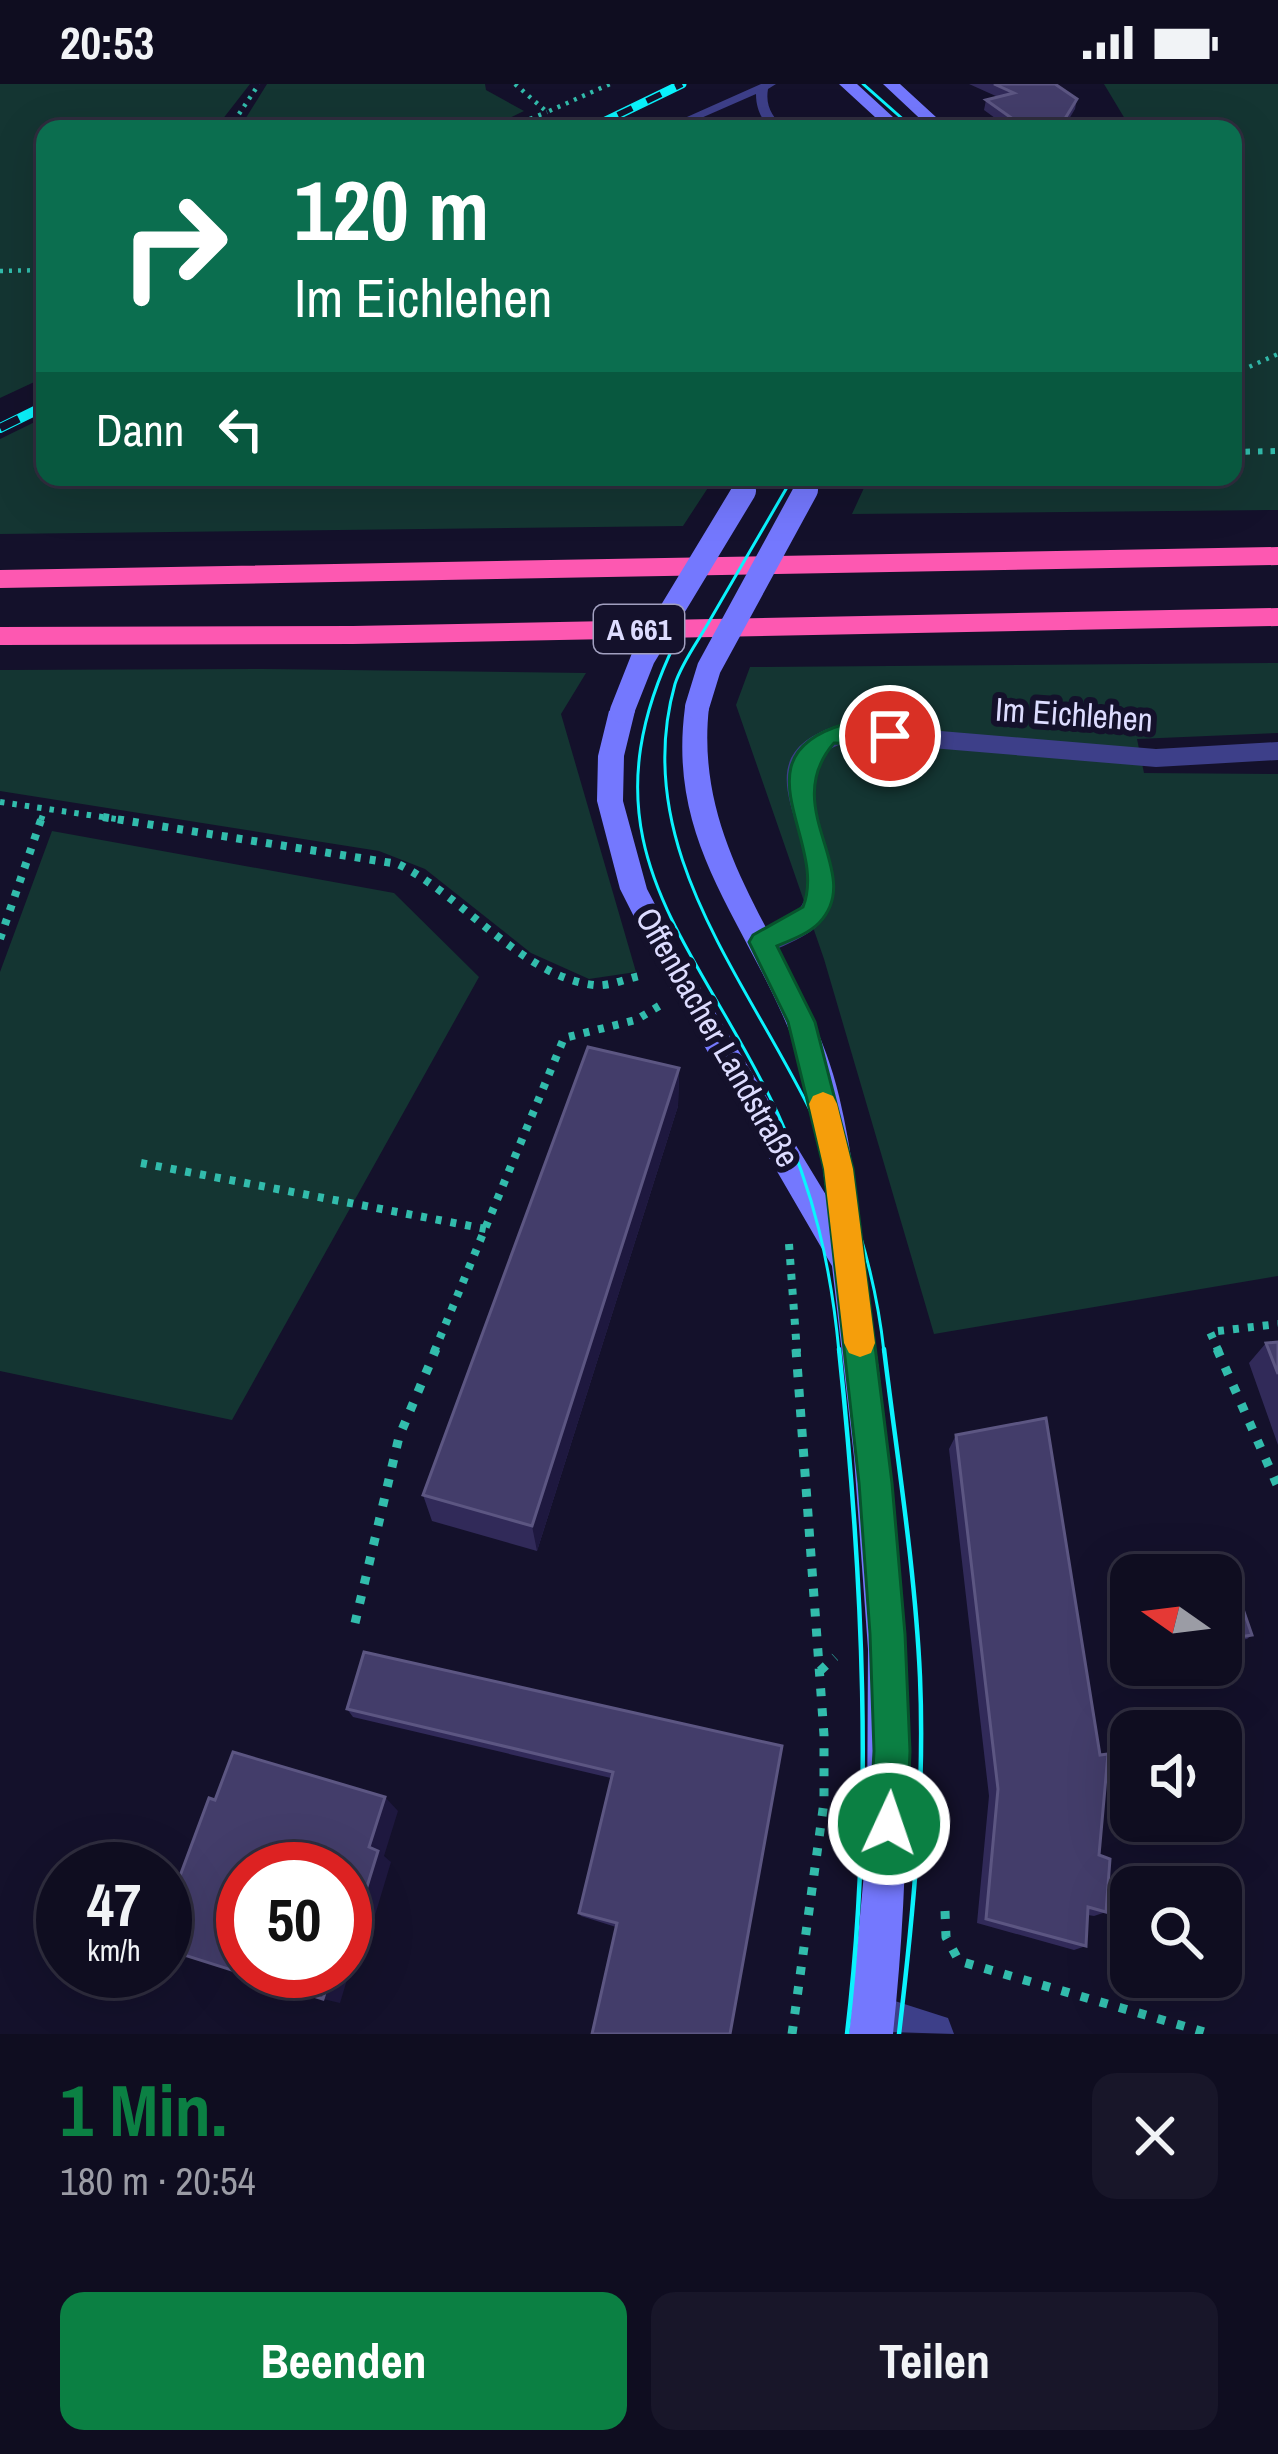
<!DOCTYPE html>
<html lang="de">
<meta charset="utf-8">
<style>
body{margin:0;font-family:"Archivo Narrow",sans-serif;background:#181629;color:#f1f3f6;height:100vh;display:flex;flex-direction:column;font-size:45px;white-space:nowrap}
*{box-sizing:border-box;margin:0}
p{font-size:39px;color:#9b9ca5}
.icon{flex:none;width:66px;height:66px;fill:none;stroke:currentColor;stroke-width:2;stroke-linecap:round;stroke-linejoin:round}
.map{position:relative;height:1950px;overflow:hidden}
.drawer{display:flex;flex-direction:column;background:#0f0d20;flex:1}
.drawer>*{flex:none}
.top-card{position:absolute;left:36px;top:36px;width:1206px;height:366px;border-radius:24px;box-shadow:0 12px 48px #0002,0 0 0 3px #2f2d3e;background:#0b6e4f;color:#fff;overflow:hidden}
.needle{width:78px;rotate:284deg}
.tools{position:absolute;left:1110px;top:1470px;display:grid;gap:24px}
.tools a{display:grid;place-items:center;width:132px;height:132px;border-radius:24px;background:#0f0d20;box-shadow:0 12px 48px #0002,0 0 0 3px #2f2d3e;font-size:60px}
.speed{position:absolute;left:36px;top:1758px;display:flex;gap:24px;font-size:60px;font-weight:700;text-align:center}
.speed>*{display:grid;place-content:center;width:156px;height:156px;border-radius:50%;background:#0f0d20;box-shadow:0 12px 48px #0002,0 0 0 3px #2f2d3e;line-height:1}
.speed small{font-size:30px;font-weight:400}
.speed .limit{border:18px solid #d22;background:#fff;color:#111}
.pin{position:absolute;display:grid;place-items:center;width:102px;height:102px;color:#fff;margin:-51px;border:6px solid #fff;border-radius:50%;box-shadow:0 3px 12px #0007}
.me{position:absolute;width:132px;margin:-66px;rotate:3deg;stroke-linejoin:round;filter:drop-shadow(0 0 9px #0008)}
.turn{display:flex;align-items:center;gap:42px;height:252px;padding:0 60px;font-size:54px}
.turn .icon{width:156px;height:156px;stroke-width:2.5}
.turn b{display:block;font-size:84px;line-height:102px}
.then{display:flex;align-items:center;height:114px;padding:0 60px;background:#0003;gap:24px;font-size:45px}
.round{display:grid;place-items:center;flex:none;width:126px;height:126px;border-radius:24px;background:#181629}
.summary{display:flex;align-items:center;justify-content:space-between;height:204px;padding:0 60px}
h1{font-size:72px;font-weight:700;line-height:90px;color:#0b8043}
.button{display:flex;gap:24px;margin-top:auto;padding:24px 60px}
.button a{flex:1;height:138px;border-radius:24px;background:#0b8043;color:#fff;font-size:48px;font-weight:700;line-height:138px;text-align:center}
.button a+a{background:#181629;color:#f1f3f6}
.status{display:flex;justify-content:space-between;align-items:center;height:84px;padding:0 60px;background:#0f0d20;direction:ltr}
.status svg{height:33px;fill:currentColor}
.map>svg:first-child{display:block}
.green{fill:#143532}
.lines{fill:none;stroke-linecap:round;stroke-linejoin:round}
.path-far3{stroke:#32bcac;stroke-width:4.5;stroke-dasharray:3 6;stroke-linecap:butt}
.path-far2{stroke:#32bcac;stroke-width:6;stroke-dasharray:4.5 8;stroke-linecap:butt}
.path-far1{stroke:#32bcac;stroke-width:8;stroke-dasharray:6 9;stroke-linecap:butt}
.path{stroke:#32bcac;stroke-width:9;stroke-dasharray:8 12;stroke-linecap:butt}
.service{fill:#3d3f89;fill-rule:evenodd}
.minor{fill:#3d3f89;fill-rule:evenodd}
.secondary{fill:#7478fe;fill-rule:evenodd}
.motorway{fill:#fd58b1;fill-rule:evenodd}
.tram-far1{stroke:#0af3fd;stroke-width:3}
.tram{stroke:#0af3fd;stroke-width:4.5}
.rail-far1-casing{stroke:#0af3fd;stroke-width:9}
.rail-casing{stroke:#0af3fd;stroke-width:10}
.rail-far1{stroke:#14112b;stroke-width:6;stroke-dasharray:16;stroke-linecap:butt}
.rail{stroke:#14112b;stroke-width:8;stroke-dasharray:21;stroke-linecap:butt}
.secondary-bridge{stroke:#7478fe;stroke-width:24}
.wall{fill:#312a59}
.shaded-wall{fill:#1e183f}
.building{fill:#433d6a;stroke:#5c5682;stroke-width:3}
.route{fill:#0b8043;stroke:#07532c;stroke-width:3}
.slow{fill:#f59e0b}
.labels{text-anchor:middle;dominant-baseline:central;stroke-width:12;stroke-linejoin:round;paint-order:stroke}
.shield{fill:#14112b;stroke:#a19fbf;stroke-width:3}
.shield-label{font-size:30px;font-weight:bold;fill:#dddcff}
.street-label{font-size:33px;fill:#dddcff;stroke:#14112b}
</style>
<div class="status"><b>20:53</b><svg viewBox="0 0 49 12"><path d="M0 12V9h3v3zM5 12V6h3v6zM10 12V3h3v9zM15 12V0h3v12zM26 1h20v11H26zM47 4h2v5h-2z"/></svg></div>
<div class="map">
<svg width="1278" height="1950" viewBox="0 0 1278 1950">
<rect width="100%" height="100%" fill="#14112b"/>
<!-- green -->
<path class="green" d="M0,0H250L215,45H45V293L0,314Z
M267,0H485L486,6L524,27L487,45H239Z
M1104,0H1278V426L852,430L869,393H1233V45H1131Z
M45,333V393H715L683,442L0,450V355Z
M1278,579V649L1137,655L1144,689L1278,690V1192L934,1250L824,875L736,621L750,583Z
M264,585L586,589L561,630L636,888L589,895L531,869L425,785L379,767L0,707V586Z
M52,747L394,809L479,893L232,1336L0,1287V888Z"/>
<g class="lines">
<!-- path-far3 -->
<path class="path-far3" d="M515,0L547,28L610,0
M229,45L259,0
M505,45L547,28
M0,187L45,186
M1233,290L1278,270"/>
<!-- path-far2 -->
<path class="path-far2" d="M1233,368L1278,367
M0,718L123,736
M41,736L45,725"/>
<!-- path-far1 -->
<path class="path-far1" d="M103,733L398,780C462,811 523,893 594,901C607,903 626,895 639,892
M0,855L42,733
M141,1079L486,1145
M789,1160L797,1268
M434,1268L564,954L636,936L659,922
M1219,1268L1210,1248L1278,1240"/>
<!-- path -->
<path class="path" d="M1217,1265L1278,1403
M355,1539L399,1353L436,1265
M820,1587L835,1573
M945,1827L946,1853L959,1877L1211,1950
M792,1950L824,1718V1651L796,1265"/>
<!-- service -->
<path class="service" d="M776,0L768,5C765,23 773,33 785,45H771C761,35 756,24 756,10L676,45H660L761,0Z"/>
<!-- minor -->
<path class="minor" d="M845,639L1156,665L1278,658V676L1156,683L848,657C840,661 829,664 823,670C775,715 889,812 796,856C782,863 767,871 752,866L748,858C761,837 796,842 805,814C824,748 730,672 845,639Z
M873,1910L948,1934L954,1950L858,1947L851,1932L858,1917Z"/>
<!-- secondary -->
<path class="secondary" d="M839,0H857L906,45H888Z
M883,0H900L949,45H931Z
M697,614L709,623C692,777 805,870 839,1012C856,1083 861,1155 871,1227C905,1469 919,1707 893,1950H849L867,1757L868,1565L854,1373L832,1182L666,896L620,805L597,717L598,672L609,627L622,618L631,621L635,627L624,672L623,717L647,805L686,880L826,1111C820,1051 808,987 783,932C734,822 668,751 685,623Z"/>
<!-- motorway -->
<path class="motorway" d="M1278,463V481L0,504V486Z
M1278,524V542L353,560L0,561V543L353,542Z"/>
<!-- tram-far1 -->
<path class="tram-far1" d="M863,0L914,45
M793,393C765,441 738,488 710,536C699,556 682,578 675,600C629,762 747,895 813,1032C850,1107 875,1185 884,1268
M676,557C575,764 696,854 778,1030C814,1107 831,1183 839,1268"/>
<!-- tram -->
<path class="tram" d="M839,1265C863,1493 874,1721 847,1950
M884,1265C897,1373 915,1484 920,1593C925,1712 913,1832 899,1950"/>
<defs>
<path id="rail-far1" d="M589,45L682,0"/>
<path id="rail" d="M0,344L45,322"/>
</defs>
<!-- rail-far1 casing -->
<use href="#rail-far1" class="rail-far1-casing"/>
<!-- rail casing -->
<use href="#rail" class="rail-casing"/>
<!-- rail-far1 -->
<use href="#rail-far1" class="rail-far1"/>
<!-- rail -->
<use href="#rail" class="rail"/>
<!-- secondary-bridge -->
<path class="secondary-bridge" d="M697,623L709,584L806,406
M622,627L643,574L744,407"/>
</g>
<!-- wall -->
<path class="wall" d="M969,0H1055L1077,15L1075,25L1069,35L1079,45H1010L984,26L986,16L998,13Z
M679,984L678,1022L537,1467L432,1437L423,1411Z
M1278,1258V1361L1249,1279L1266,1259Z
M956,1351L1099,1771L1106,1828L1094,1832L1088,1831L1086,1862L1074,1866L977,1839L989,1712L949,1365Z
M1225,1473L1252,1551L1247,1555L1221,1559V1491H1131V1502L1128,1490L1132,1486Z
M347,1625L782,1662L616,1843L581,1832L579,1829L611,1694L353,1633Z"/>
<!-- shaded-wall -->
<path class="shaded-wall" d="M679,984L678,1022L537,1467L532,1442Z
M385,1713L398,1727L384,1772L391,1778L363,1871L348,1864L369,1763Z
M345,1864L355,1869L340,1919L323,1915L332,1887H345Z"/>
<!-- building -->
<path class="building" d="M994,0H1055L1077,15L1066,33L1079,45H1027L986,16L1014,9Z
M588,963L679,984L532,1442L423,1411Z
M1278,1258V1290L1266,1259Z
M1046,1334L1100,1671L1108,1670L1099,1771L1110,1775L1106,1828L1088,1823L1086,1862L986,1835L998,1705L956,1351Z
M1225,1473L1252,1551L1221,1556V1491H1133L1132,1486Z
M364,1568L782,1662L730,1950H592L617,1839L579,1829L613,1688L347,1625Z
M233,1668L385,1713L369,1763L378,1767L348,1864L345,1863V1785H243V1887H332L323,1915L165,1865V1851L181,1810L174,1808L209,1714L215,1716Z
M1221,1672L1235,1719L1221,1720Z"/>
<!-- route -->
<path class="route" d="M845,640L890,644L901,652L890,660L834,659C777,725 867,789 819,839C808,850 791,856 777,862L815,938L853,1085L892,1399L905,1550L910,1667L907,1740L902,1753L889,1759L875,1753L870,1740L874,1667L870,1550L859,1399L824,1085L788,938L749,858L753,851L803,823C829,758 733,672 845,640Z"/>
<!-- slow -->
<path class="slow" d="M823,1008L833,1012L837,1020L853,1085L875,1259L871,1269L860,1273L849,1269L844,1259L824,1085L809,1020L813,1012Z"/>
<g class="labels">
<!-- shield labels -->
<rect class="shield" x="594" y="521" width="90" height="48" rx="9"/>
<g class="shield-label">
<text x="639" y="545">A 661</text>
</g>
<!-- street labels -->
<g class="street-label">
<text transform="translate(1074 630) rotate(4)">Im Eichlehen</text>
<text transform="translate(718 953) rotate(60)">Offenbacher Landstraße</text>
</g>
</g>
</svg>
<div class="tools">
<a><svg class="needle" viewBox="-14 -14 28 28"><path d="M0-13l5 13h-10z" fill="#e53935"/><path d="M0 13l5-13h-10z" fill="#9b9ca5"/></svg></a>
<a><svg class="icon" aria-label="sound" viewBox="0 0 24 24"><path d="M4 9h4l5-4v14l-5-4H4zM17 9q2 3 0 6"/></svg></a>
<a><svg class="icon" aria-label="search" viewBox="0 0 24 24"><circle cx="10" cy="10" r="6"/><path d="M15 15l6 6"/></svg></a>
</div>
<div class="speed"><div>47<small>km/h</small></div><div class="limit">50</div></div>
<div class="pin" style="left:890px;top:652px;background:#d93025"><svg class="icon" aria-label="arrive" viewBox="0 0 24 24"><path d="M6 21V4h12l-3 4 3 4H6"/></svg></div>
<svg class="me" style="left:889px;top:1740px" viewBox="-20 -20 40 40"><circle r="17" fill="#0b8043" stroke="#fff" stroke-width="3"/><path d="M0-11L8 9 0 5-8 9z" fill="#fff"/></svg>
<div class="top-card">
<div class="turn"><svg class="icon" aria-label="right" viewBox="0 0 24 24"><path d="M7 20v-9h11M14 6l5 5-5 5"/></svg><div><b>120 m</b>Im Eichlehen</div></div>
<div class="then">Dann<svg class="icon" aria-label="left" viewBox="0 0 24 24"><path d="M17 20v-9H6M10 6l-5 5 5 5"/></svg></div>
</div>
</div>
<section class="drawer">
<div class="summary"><div><h1>1 Min.</h1><p>180 m · 20:54</p></div><a class="round"><svg class="icon" aria-label="close" viewBox="0 0 24 24"><path d="M6 6l12 12M18 6L6 18"/></svg></a></div>
<div class="button"><a>Beenden</a><a>Teilen</a></div>
</section>
